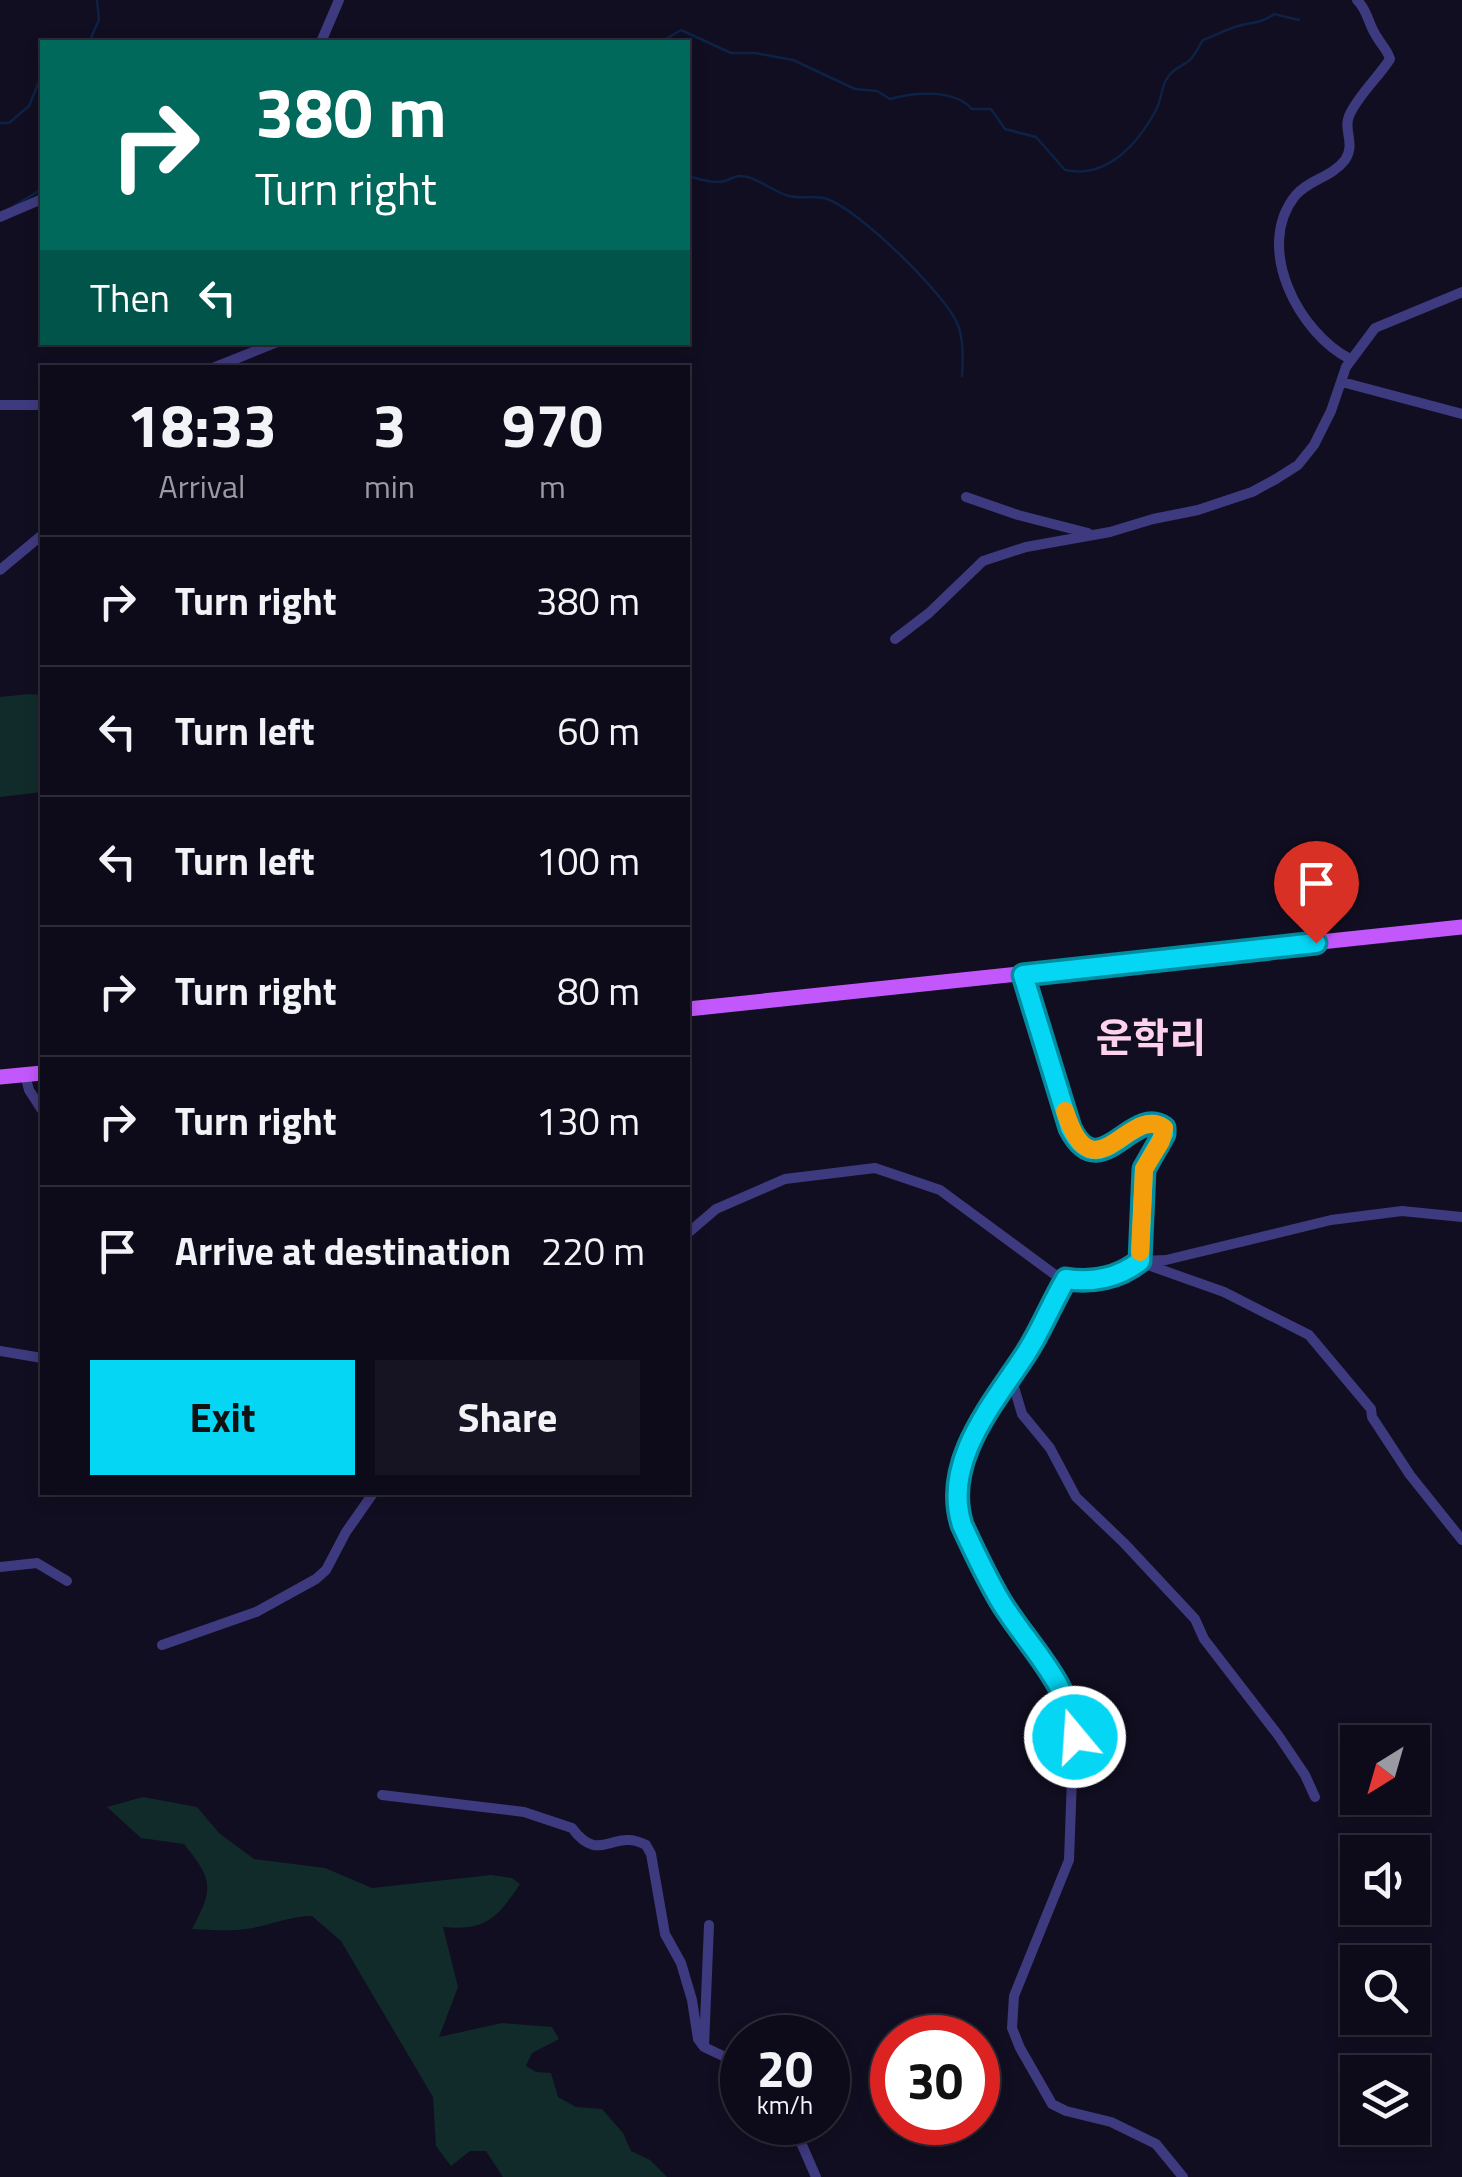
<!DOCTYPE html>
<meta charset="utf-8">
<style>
body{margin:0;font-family:"Titillium Web","Noto Sans KR",sans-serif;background:#161322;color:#f1f3f6;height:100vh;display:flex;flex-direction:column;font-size:38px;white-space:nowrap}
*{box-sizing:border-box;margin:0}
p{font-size:32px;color:#9a9aa2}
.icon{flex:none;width:55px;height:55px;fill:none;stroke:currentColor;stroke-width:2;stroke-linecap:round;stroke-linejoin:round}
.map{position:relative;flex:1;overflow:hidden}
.side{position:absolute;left:40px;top:365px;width:650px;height:1130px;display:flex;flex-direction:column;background:#0d0a19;border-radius:0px;box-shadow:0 5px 15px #0003,0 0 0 2px #2d2b38}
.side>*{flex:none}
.top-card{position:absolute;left:40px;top:40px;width:650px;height:305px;border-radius:0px;box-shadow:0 5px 15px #0003,0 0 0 2px #2d2b38;background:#00695c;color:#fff;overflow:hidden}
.needle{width:65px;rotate:217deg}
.controls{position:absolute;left:1340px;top:1725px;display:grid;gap:20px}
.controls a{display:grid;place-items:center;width:90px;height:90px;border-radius:0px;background:#0d0a19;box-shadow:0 5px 15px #0003,0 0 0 2px #2d2b38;font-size:50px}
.speed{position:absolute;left:720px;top:2015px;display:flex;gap:20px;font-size:50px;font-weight:700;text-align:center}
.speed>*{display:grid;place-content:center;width:130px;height:130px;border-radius:50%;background:#0d0a19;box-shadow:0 5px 15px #0003,0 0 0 2px #2d2b38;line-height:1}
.speed small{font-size:25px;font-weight:400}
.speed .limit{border:15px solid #d22;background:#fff;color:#111}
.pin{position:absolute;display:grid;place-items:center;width:85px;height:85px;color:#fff;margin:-102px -42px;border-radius:50% 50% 50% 0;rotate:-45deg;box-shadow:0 0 10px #0007}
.pin .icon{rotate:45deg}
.me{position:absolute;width:110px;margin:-55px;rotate:342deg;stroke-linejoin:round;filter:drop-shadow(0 0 8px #0008)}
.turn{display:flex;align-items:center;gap:35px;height:210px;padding:0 50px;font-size:45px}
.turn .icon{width:130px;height:130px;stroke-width:2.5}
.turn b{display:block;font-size:70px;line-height:85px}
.then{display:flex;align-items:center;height:95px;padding:0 50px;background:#0003;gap:20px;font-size:38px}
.eta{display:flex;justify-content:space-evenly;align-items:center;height:170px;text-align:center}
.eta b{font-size:60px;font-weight:700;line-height:70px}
.action{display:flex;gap:20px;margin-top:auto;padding:20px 50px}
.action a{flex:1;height:115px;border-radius:0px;background:#05d6f4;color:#111;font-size:40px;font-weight:700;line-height:115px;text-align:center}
.action a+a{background:#161322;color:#f1f3f6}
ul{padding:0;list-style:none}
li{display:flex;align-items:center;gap:30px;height:130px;padding:0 50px;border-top:2px solid #2d2b38}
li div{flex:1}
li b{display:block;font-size:38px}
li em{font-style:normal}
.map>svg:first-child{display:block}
.green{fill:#112b2b}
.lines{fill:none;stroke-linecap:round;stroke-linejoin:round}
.stream{stroke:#0d2245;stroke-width:2.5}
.minor{stroke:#3e3a7f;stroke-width:10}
.primary{stroke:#c258fb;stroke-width:15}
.route-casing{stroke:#038b9f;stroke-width:25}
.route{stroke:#05d6f4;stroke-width:18}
.slow{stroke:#f59e0b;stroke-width:18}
.labels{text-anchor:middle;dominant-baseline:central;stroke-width:8;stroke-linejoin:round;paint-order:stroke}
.quarter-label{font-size:40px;font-weight:bold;fill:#fed1ec;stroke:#110e21}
</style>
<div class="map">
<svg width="1462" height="2177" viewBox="0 0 1462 2177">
<rect width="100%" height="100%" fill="#110e21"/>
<!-- green -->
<path class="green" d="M29,694L42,695V792L0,797V697Z
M143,1797L197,1807L219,1833L254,1859L325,1868L372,1888L491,1875L512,1878L520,1884C497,1919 485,1931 443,1927L458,1987L439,2037L502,2023L552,2027L559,2039L532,2053L526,2066L536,2072L551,2073L558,2097L576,2107L602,2109L623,2133L631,2151L650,2160L667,2177H503L486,2151H470L451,2166L436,2146L433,2097L341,1941L312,1916C292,1916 276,1923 257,1927C235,1932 213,1930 192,1929C214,1888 213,1880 184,1844L141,1838L107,1807Z"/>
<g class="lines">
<!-- stream -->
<path class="stream" d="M89,42L99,20L97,0
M638,42L664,40L681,30L731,53H755L793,60L855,89L877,91L890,99C915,92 954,89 972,109H991L1005,129L1036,137L1065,170C1108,179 1138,143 1156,110C1161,101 1161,89 1166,80C1172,69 1181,67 1190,60C1195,55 1199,46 1203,40C1216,35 1229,28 1242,25C1256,22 1263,22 1274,14L1299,20
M0,123H9L29,106L42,74
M688,176C699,179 713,184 725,181C732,179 733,176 740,176C756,176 773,192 789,196C801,199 815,195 827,199C859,210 944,293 957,323C964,339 963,359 962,376
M14,206L42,189"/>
<!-- minor -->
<path class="minor" d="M321,42L339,0
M0,217L42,199
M1350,359C1299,333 1254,248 1295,196C1308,180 1332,177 1345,160C1356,144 1343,130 1349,116C1358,95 1378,78 1390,59C1387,49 1382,46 1377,37C1368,25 1369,12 1357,0
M213,368L277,342
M1342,382L1462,414
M0,405H42
M966,497L1018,515L1088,533
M0,570L42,535
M895,639L929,613L983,561L1026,547L1110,532L1153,519L1198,510L1252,492L1276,479L1298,465L1314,445L1331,411L1346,367L1375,328L1462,292
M1023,975L1070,1128C1078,1143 1087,1150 1104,1149L1145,1123L1152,1122L1164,1128L1161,1141L1144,1169L1140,1261
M25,1075L29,1090L42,1110
M688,1233L716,1209L785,1179L875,1168L940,1190L1054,1274L1066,1279L1091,1281L1122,1272L1140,1261L1166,1260L1331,1220L1402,1211L1462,1217
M1145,1264L1224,1292L1309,1335L1371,1409L1372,1417L1410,1475L1462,1540
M1066,1279C1051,1304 1041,1331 1025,1355C993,1404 942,1462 962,1525L1000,1601L1046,1663L1074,1723L1069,1860L1014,1996L1012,2028L1020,2048L1052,2104L1066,2111L1111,2122L1156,2144L1183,2177
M0,1351L42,1358
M1015,1368L1014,1387L1022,1414L1050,1448L1076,1497L1124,1543L1195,1619L1204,1639L1278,1735L1305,1775L1315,1797
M0,1567L37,1563L67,1581
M162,1645L256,1612L316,1579L326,1570L346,1532L374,1492
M382,1795L524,1812L572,1828C600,1866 613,1827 646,1845L651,1854L665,1934L681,1963L692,2000L698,2039L704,2047
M709,1925L704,2047L742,2065
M792,2122L816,2177"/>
<!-- primary -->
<path class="primary" d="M688,1009L1462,927
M0,1077L42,1073"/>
</g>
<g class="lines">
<defs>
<path id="route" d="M1075,1737C1070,1683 1028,1646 1001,1602C986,1577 974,1551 962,1525C942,1462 993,1404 1025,1355C1041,1331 1051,1304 1066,1279C1092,1283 1119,1278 1140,1261L1144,1169L1164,1134V1128C1132,1105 1100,1188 1070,1128L1023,975L1316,943"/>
</defs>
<!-- route casing -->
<use href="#route" class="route-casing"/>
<!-- route -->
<use href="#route" class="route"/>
<!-- slow -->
<path class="slow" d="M1065,1111C1094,1201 1129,1103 1164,1128L1161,1141L1144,1169L1140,1252"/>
</g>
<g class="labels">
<!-- quarter labels -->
<g class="quarter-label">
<text x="1151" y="1037">운학리</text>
</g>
</g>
</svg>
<div class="controls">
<a><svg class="needle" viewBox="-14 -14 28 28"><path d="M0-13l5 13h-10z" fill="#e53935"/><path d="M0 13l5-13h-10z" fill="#9a9aa2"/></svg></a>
<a><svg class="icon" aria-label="sound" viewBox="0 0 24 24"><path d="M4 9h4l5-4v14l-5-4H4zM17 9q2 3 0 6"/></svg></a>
<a><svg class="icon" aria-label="search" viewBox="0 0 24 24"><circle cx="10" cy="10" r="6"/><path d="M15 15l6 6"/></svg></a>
<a><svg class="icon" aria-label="layers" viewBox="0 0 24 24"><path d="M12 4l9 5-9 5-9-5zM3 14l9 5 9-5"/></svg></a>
</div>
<div class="speed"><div>20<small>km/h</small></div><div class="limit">30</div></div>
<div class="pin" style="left:1316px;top:943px;background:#d93025"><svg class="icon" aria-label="arrive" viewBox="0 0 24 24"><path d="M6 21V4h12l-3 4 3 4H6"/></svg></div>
<svg class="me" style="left:1075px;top:1737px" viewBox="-20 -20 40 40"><circle r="17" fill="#05d6f4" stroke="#fff" stroke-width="3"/><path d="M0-11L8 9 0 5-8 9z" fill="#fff"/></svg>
<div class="top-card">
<div class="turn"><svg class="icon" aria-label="right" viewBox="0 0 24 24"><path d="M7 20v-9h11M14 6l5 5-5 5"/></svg><div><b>380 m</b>Turn right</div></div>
<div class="then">Then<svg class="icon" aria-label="left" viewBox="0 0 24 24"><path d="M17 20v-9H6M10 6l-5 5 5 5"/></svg></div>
</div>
<section class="side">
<div class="eta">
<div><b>18:33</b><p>Arrival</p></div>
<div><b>3</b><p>min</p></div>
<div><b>970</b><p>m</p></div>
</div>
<ul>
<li><svg class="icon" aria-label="right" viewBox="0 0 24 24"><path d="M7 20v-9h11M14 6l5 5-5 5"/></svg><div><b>Turn right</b></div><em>380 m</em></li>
<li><svg class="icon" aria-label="left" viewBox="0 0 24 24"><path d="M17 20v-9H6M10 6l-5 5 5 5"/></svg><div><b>Turn left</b></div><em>60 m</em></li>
<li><svg class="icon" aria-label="left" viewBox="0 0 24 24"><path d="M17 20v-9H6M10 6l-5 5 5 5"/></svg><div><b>Turn left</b></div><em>100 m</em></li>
<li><svg class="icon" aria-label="right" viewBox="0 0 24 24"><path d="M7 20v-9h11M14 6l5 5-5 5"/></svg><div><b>Turn right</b></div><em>80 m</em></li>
<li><svg class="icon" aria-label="right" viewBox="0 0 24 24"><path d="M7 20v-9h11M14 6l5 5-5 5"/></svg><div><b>Turn right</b></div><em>130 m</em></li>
<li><svg class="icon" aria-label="arrive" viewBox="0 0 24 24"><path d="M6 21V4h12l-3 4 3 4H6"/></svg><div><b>Arrive at destination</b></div><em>220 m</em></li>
</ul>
<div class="action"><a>Exit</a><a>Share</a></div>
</section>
</div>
